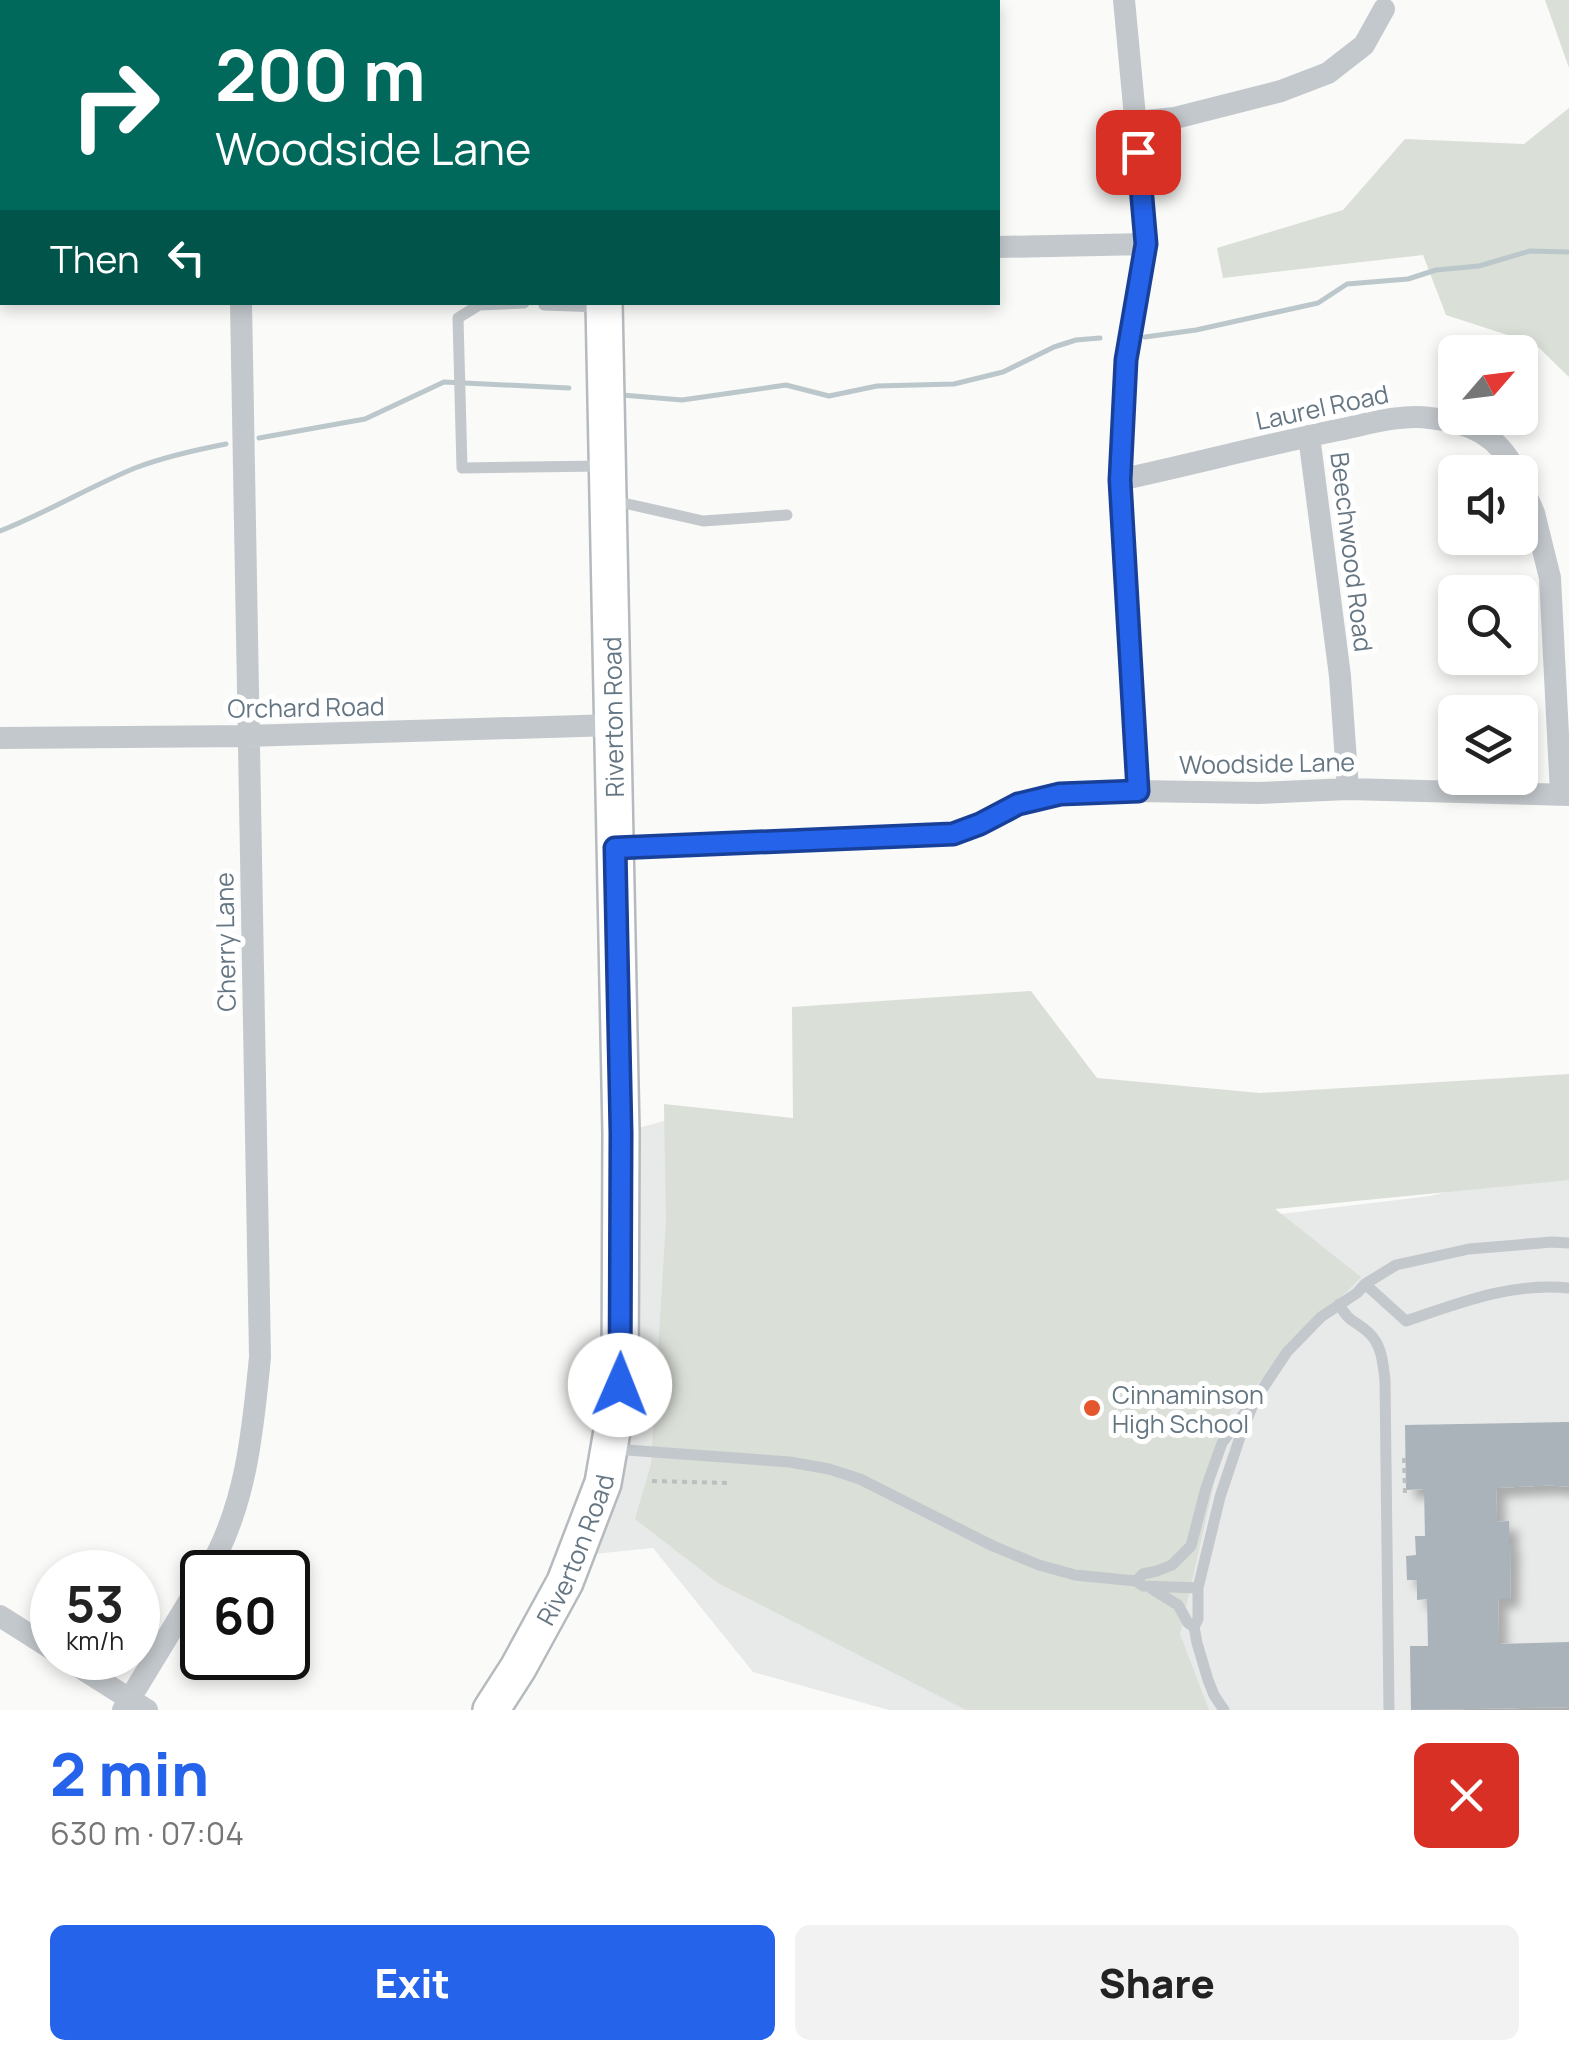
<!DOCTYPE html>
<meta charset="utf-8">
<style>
body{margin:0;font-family:Manrope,sans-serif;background:#f2f2f2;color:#222;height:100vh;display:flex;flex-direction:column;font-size:38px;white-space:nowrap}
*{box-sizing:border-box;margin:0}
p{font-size:32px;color:#767676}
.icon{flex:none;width:55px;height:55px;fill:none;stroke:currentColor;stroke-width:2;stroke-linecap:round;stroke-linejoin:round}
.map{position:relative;height:1710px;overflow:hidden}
.panel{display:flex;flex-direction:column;background:#fff;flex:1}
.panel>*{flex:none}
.banner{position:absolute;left:0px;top:0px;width:1000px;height:305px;box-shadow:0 5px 15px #0003;background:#00695c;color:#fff;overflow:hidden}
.needle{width:65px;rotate:62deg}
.fabs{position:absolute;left:1438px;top:335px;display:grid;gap:20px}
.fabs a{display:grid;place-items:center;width:100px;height:100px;border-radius:15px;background:#fff;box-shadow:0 5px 15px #0003;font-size:50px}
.speed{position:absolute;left:30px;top:1550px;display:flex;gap:20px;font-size:50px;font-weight:700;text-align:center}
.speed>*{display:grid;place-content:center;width:130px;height:130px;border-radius:50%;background:#fff;box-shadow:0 5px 15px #0003;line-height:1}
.speed small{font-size:25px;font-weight:400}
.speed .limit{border:5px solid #111;border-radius:15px;background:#fff;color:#111}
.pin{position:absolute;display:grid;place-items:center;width:85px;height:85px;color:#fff;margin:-42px;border-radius:20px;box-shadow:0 5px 15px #0006}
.me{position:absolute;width:110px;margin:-55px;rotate:1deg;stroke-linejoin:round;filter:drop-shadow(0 0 8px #0008)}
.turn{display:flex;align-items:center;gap:35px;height:210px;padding:0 50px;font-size:45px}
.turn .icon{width:130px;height:130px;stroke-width:2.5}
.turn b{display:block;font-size:70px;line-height:85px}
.then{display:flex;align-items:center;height:95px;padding:0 50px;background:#0003;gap:20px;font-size:38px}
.round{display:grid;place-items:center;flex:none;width:105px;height:105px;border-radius:15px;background:#f2f2f2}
.head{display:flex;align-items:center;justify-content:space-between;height:170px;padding:0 50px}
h1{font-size:60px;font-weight:800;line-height:75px;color:#2563eb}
.action{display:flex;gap:20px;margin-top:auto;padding:20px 50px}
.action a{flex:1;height:115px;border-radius:15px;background:#2563eb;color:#fff;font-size:40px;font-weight:800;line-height:115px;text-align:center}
.action a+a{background:#f2f2f2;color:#222}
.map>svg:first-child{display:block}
.built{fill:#e8e9e9}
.green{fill:#dadfd7}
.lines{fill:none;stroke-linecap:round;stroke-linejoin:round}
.stream{stroke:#bbc7cb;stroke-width:5}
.building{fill:#aab3b9;filter:url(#shadow)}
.primary-casing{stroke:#b5babe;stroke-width:40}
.path{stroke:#bbbfc2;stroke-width:4;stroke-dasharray:5 5;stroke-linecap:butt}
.service{stroke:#c3c8cc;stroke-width:11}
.minor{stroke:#c3c8cc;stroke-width:22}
.primary{stroke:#fff;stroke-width:35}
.route-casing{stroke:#184099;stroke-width:25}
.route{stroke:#2563eb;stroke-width:18}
.poi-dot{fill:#e4572e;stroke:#fff;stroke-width:4}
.labels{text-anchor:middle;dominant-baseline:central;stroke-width:10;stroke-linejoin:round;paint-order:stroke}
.street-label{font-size:25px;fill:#657683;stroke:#fff}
.poi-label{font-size:25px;fill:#657683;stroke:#fff;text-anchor:start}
</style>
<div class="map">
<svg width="1569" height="1710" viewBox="0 0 1569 1710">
<defs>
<filter id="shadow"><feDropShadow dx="9" dy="9" stdDeviation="5" flood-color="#0004"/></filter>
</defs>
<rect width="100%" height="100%" fill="#fafaf8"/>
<!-- built -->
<path class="built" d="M671,1119L1264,1216L1430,1196L1487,1182L1569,1179V1710H889L753,1672L653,1548L574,1556L603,1483L621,1133Z"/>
<!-- green -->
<path class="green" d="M1545,0H1569V68Z
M1569,108V377L1535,344L1446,315L1423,255L1223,278L1217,248L1343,210L1405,139L1524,144Z
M1031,991L1097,1078L1260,1093L1569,1074V1180L1275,1209L1361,1277L1230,1412L1180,1634L1209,1710H966L718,1583L635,1519L651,1464L666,1221L664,1104L793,1118L792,1007Z"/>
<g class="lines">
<!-- stream -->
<path class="stream" d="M1145,337L1196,330L1318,303L1347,284L1408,279L1436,270L1479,266L1530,251L1569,252
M622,395L682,400L786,385L829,396L877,386L954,384L1003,372L1054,347L1076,340L1100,338
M259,438L365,419L444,382L569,388
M0,531C46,513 89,487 135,468C164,457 195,450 226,444"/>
</g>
<!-- building -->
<path class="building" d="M1569,1422V1486L1555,1487V1485L1496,1488L1497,1522L1509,1521V1543H1511L1510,1599H1498L1499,1644L1569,1642V1707L1411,1710L1410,1646H1428L1427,1599L1417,1600V1580H1407L1406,1556L1416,1555L1415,1536H1425L1424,1489L1406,1490L1405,1425Z"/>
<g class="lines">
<defs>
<g id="primary">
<path d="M597,0L598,2"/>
<path id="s1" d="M491,1710L518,1668L565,1582L603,1483L620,1385L621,1133L604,302"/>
</g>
</defs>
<!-- primary casing -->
<use href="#primary" class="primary-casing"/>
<!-- path -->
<path class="path" d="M1404,1458L1405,1493
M652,1481L730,1483"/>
<!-- service -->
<path class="service" d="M524,303L479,305L458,318L462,468L604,466
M544,305L599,307
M614,504H628L703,521L787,515
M1365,1284L1406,1321C1459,1303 1512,1282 1569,1288
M1339,1304C1349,1323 1355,1320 1369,1333C1382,1345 1383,1364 1385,1380L1389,1710
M613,1449L790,1462L829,1469L860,1479L993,1546L1039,1565L1075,1575L1136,1581L1143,1586L1198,1588
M1136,1581L1143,1574L1157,1571L1172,1565L1191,1546L1206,1488L1222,1443L1246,1411
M1152,1589L1178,1605L1188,1623L1194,1627
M1224,1710L1214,1695L1208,1680L1197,1643L1194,1627L1198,1619V1588L1220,1497L1241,1434L1255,1400L1287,1352L1321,1317L1357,1293L1365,1284L1396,1265L1469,1249L1552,1242L1569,1243"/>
<!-- minor -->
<path class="minor" d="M235,0V2
M1124,0L1147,244L1126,360L1119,480L1138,791
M1136,122L1175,118L1281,91L1328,73L1364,45L1384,9
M998,247L1147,244
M1309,436L1340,676L1348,789
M1119,480C1193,464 1265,445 1338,430C1368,424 1400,414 1430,418C1470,422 1499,436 1516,472
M1520,481L1534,513L1550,578L1561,794
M0,738L249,736L613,725
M615,848L953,834L980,824L1018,804L1060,794L1138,791L1259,793L1348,789L1569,795
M207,1572C246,1508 253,1430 260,1357L241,302
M0,1616L52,1649
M65,1658L147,1710
M123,1710L202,1580"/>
<!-- primary -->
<use href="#primary" class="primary"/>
</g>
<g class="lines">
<defs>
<path id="route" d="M620,1385L621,1133L615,848L953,834L980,824L1018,804L1060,794L1138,791L1120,480L1126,360L1146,244L1138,152"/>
</defs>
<!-- route casing -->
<use href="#route" class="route-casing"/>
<!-- route -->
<use href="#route" class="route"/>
</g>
<!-- markers -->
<circle class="poi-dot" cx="1092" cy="1408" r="10"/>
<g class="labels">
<!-- street labels -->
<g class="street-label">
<text transform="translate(1322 407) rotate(-12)">Laurel Road</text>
<text transform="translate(1352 552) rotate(83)">Beechwood Road</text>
<text transform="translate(306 707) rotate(-1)">Orchard Road</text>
<text transform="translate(613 717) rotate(-91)">Riverton Road</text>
<text transform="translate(1267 763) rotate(-1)">Woodside Lane</text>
<text transform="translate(225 942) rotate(-91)">Cherry Lane</text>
<text stroke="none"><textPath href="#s1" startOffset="182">Riverton Road</textPath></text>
</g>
<!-- poi labels -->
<g class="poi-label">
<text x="1112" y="1394">Cinnaminson<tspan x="1112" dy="29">High School</tspan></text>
</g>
</g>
</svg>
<div class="fabs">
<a><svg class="needle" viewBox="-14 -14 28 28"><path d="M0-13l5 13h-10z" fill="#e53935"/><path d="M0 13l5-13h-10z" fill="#767676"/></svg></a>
<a><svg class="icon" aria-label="sound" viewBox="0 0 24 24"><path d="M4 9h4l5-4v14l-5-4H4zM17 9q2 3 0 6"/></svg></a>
<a><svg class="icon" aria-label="search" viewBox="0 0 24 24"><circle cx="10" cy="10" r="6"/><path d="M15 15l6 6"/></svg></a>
<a><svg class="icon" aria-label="layers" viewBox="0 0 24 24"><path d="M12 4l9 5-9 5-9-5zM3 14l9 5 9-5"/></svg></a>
</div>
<div class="speed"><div>53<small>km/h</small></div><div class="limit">60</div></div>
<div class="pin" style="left:1138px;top:152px;background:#d93025"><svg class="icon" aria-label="arrive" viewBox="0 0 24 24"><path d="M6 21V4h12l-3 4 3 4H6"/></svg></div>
<svg class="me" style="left:620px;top:1385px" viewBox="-20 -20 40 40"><circle r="19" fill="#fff"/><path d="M0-13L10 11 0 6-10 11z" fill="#2563eb"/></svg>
<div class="banner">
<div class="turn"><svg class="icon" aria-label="right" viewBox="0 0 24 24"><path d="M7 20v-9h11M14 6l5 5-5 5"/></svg><div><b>200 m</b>Woodside Lane</div></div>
<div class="then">Then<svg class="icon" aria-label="left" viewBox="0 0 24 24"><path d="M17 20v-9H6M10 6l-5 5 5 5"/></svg></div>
</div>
</div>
<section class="panel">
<div class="head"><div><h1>2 min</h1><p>630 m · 07:04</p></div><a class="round" style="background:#d93025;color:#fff"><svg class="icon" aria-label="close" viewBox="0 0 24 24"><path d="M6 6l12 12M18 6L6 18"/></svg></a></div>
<div class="action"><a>Exit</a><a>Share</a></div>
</section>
